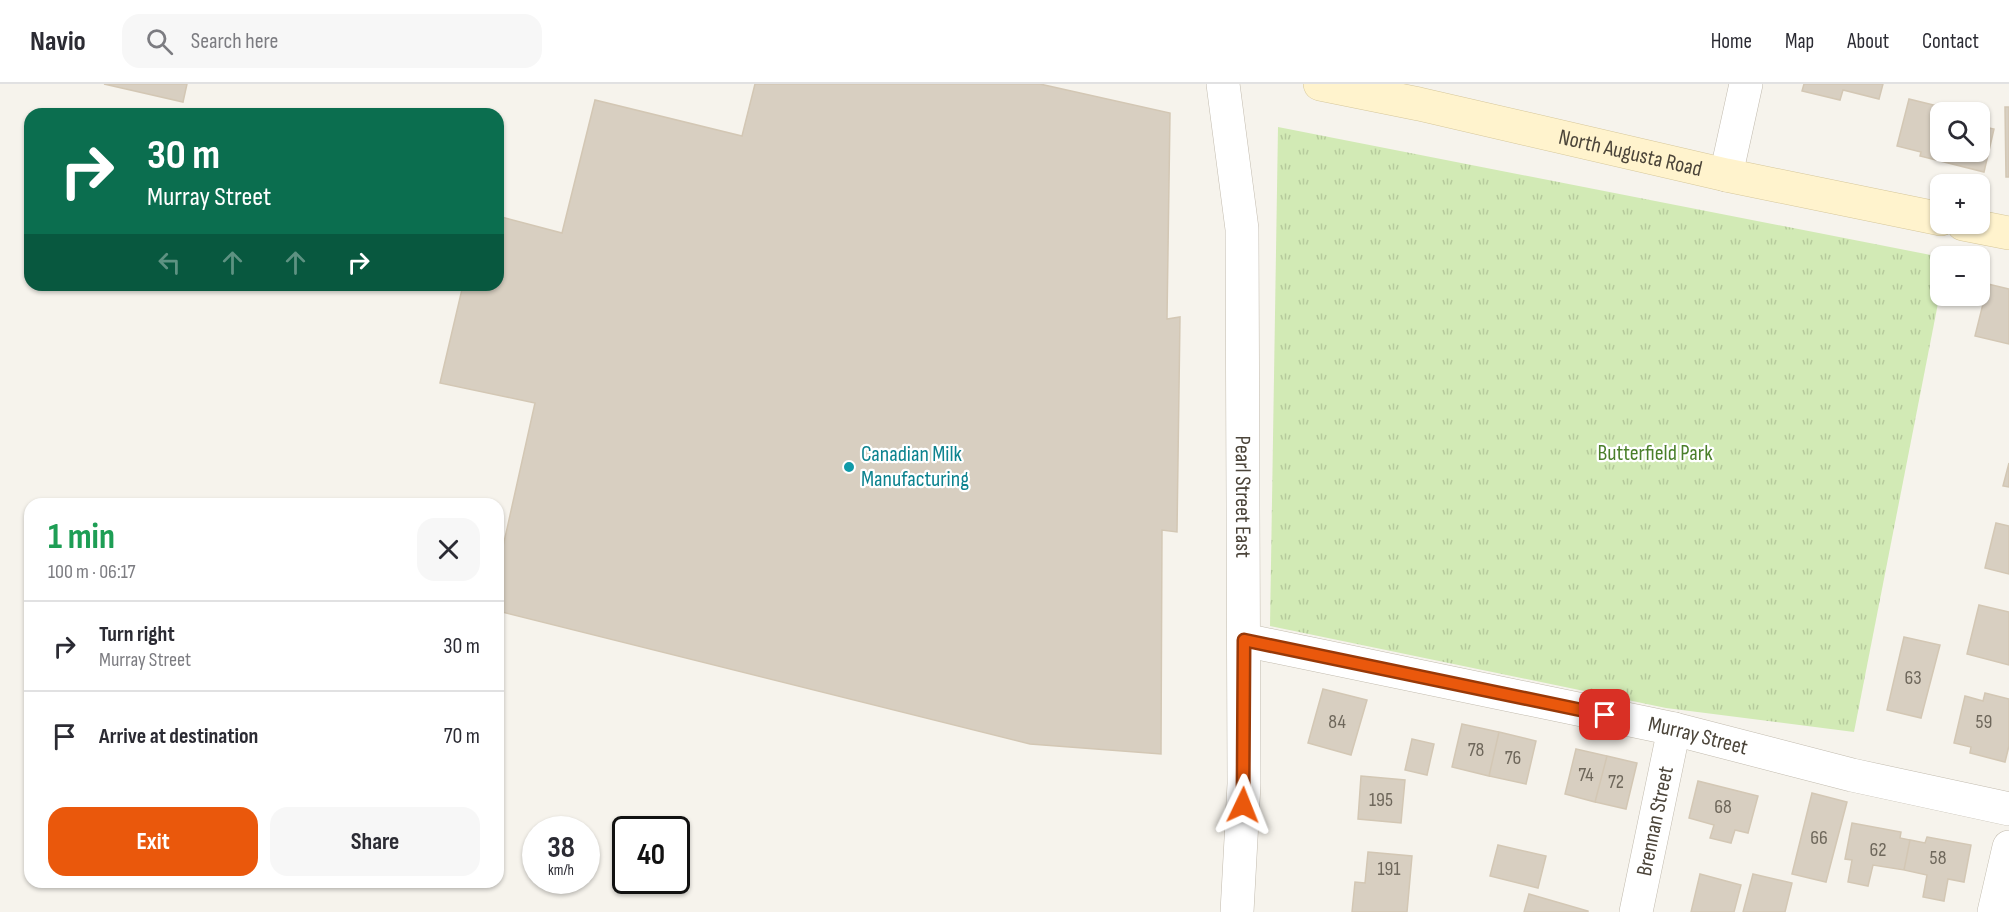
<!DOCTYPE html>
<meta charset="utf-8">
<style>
body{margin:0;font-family:"Sofia Sans Condensed",sans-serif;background:#f7f7f7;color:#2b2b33;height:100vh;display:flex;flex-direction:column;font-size:22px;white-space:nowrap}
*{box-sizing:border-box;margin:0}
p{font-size:20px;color:#7c7c81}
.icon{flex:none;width:33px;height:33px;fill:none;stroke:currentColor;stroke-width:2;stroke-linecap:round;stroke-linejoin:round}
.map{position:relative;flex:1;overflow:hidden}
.panel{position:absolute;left:24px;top:414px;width:480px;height:390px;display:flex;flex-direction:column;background:#fff;border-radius:18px;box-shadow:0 2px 4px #0004}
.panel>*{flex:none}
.top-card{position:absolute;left:24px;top:24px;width:480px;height:183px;border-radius:18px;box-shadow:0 2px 4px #0004;background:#0b6e4f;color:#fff;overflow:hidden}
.controls{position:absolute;left:1930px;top:18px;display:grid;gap:12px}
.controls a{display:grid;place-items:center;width:60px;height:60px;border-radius:12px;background:#fff;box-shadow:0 2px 4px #0004;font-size:30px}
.speed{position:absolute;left:522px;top:732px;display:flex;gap:12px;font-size:30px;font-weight:700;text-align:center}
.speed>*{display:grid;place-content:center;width:78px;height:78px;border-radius:50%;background:#fff;box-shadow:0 2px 4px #0004;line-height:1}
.speed small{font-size:15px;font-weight:400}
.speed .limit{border:3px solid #111;border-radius:9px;background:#fff;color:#111}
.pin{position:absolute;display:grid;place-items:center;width:51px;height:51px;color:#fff;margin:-26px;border-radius:12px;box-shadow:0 3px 9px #0006}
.me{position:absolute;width:66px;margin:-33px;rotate:2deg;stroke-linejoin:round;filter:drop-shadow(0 0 4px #0008)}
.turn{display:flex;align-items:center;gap:21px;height:126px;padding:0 24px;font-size:27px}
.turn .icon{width:78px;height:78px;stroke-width:2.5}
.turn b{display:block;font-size:42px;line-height:51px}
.lanes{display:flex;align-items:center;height:57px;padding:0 24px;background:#0003;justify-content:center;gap:30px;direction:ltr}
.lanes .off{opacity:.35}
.round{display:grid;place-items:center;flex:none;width:63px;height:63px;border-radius:18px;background:#f7f7f7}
.headline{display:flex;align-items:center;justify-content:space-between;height:102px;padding:0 24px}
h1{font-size:36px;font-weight:700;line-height:45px;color:#1e9e55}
.cta{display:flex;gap:12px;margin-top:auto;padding:12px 24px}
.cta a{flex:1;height:69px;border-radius:18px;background:#ea580c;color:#fff;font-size:24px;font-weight:700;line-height:69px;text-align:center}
.cta a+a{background:#f7f7f7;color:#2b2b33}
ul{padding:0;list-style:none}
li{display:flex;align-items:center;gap:18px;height:90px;padding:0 24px;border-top:2px solid #e1e1e2}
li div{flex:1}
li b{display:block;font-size:22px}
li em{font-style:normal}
header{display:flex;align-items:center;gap:36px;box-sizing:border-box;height:84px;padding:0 30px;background:#fff;border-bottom:2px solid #e1e1e2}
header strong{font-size:28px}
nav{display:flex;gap:33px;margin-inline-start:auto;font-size:21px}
.search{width:420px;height:54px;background:#f7f7f7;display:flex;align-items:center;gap:15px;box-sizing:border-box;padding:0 21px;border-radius:18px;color:#7c7c81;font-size:22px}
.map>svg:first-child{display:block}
.grass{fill:url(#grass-tufts)}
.building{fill:#d8cfc1;stroke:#d3c7b4;stroke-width:1.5}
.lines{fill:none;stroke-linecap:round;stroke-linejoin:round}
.minor-casing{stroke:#c2bbae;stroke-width:34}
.tertiary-casing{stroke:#c2bbae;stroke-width:34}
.secondary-casing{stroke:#d6c79b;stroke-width:34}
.minor{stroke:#fff;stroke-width:33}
.tertiary{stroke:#fff;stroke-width:33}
.secondary{stroke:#fff3cd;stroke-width:33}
.route-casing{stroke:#983908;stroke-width:15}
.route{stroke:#ea580c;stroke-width:10}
.culture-dot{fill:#0f9aa8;stroke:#fff;stroke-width:2}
.labels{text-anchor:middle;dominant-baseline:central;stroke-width:4.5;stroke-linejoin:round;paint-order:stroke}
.number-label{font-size:20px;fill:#6e675b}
.street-label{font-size:22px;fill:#4b4439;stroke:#fff}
.park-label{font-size:22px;fill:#4a7f2a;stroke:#fff}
.culture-label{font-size:22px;fill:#0d838f;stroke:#fff;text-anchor:start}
</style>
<header>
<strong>Navio</strong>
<div class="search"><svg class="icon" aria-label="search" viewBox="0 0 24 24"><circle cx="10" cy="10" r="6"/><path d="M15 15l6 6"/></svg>Search here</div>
<nav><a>Home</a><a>Map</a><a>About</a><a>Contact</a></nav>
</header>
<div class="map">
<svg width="2009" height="828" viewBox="0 0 2009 828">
<defs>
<pattern id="grass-tufts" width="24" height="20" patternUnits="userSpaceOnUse" patternTransform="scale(1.5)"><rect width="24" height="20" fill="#d2eab5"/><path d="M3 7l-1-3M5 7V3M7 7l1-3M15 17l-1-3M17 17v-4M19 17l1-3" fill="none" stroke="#b6ca9c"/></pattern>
</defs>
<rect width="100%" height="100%" fill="#f6f3ec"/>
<!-- grass -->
<path class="grass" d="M1278,43L1941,173V204L1854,648L1666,624L1270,542Z"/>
<!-- building -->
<path class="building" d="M104,0H187L183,18Z
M755,0H1040L1170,29L1167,235L1180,233L1177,448L1162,446L1161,670L1030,660L498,527V485L535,319L440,299L463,201H498V132L562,149L595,16L742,52Z
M1804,0H1883L1879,15L1843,6L1840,16L1802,7Z
M1909,15L1962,28H1941V68H1980V42L1994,45L1984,88L1920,72L1921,68L1897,62Z
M2005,23H2009V93H2006Z
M1988,200L2009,205V260L1975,252Z
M2009,379V403L2003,402Z
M1996,439L2009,442V490L1985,484Z
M1979,521L2009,528V581L1967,570Z
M1904,553L1940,561L1921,634L1887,626Z
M1323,605L1367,616L1351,671L1308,659Z
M1985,609L2009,615V662L2005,678L1970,669L1971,663L1954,659L1965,612L1983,617Z
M1462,640L1499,648L1489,692L1452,683Z
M1499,648L1536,657L1526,700L1489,692Z
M1412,655L1434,660L1427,691L1405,686Z
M1576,665L1607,672L1595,718L1565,710Z
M1607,672L1637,679L1626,725L1595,718Z
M1361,692L1405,696L1401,739L1358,735Z
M1698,697L1758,712L1748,749L1735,746L1731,759L1710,754L1714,741L1689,734Z
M1812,709L1847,718L1826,798L1792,790Z
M1852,739L1901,748L1900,754L1910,756L1904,786L1873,781L1868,802L1848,798L1852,776L1845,775Z
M1927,753L1971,761L1964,798L1948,795L1944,817L1923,813L1927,791L1904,786L1910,756L1925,759Z
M1498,761L1546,772L1538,804L1490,792Z
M1368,768L1412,772L1407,828H1352L1355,798L1365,799Z
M1700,790L1741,801L1734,828H1691Z
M1753,790L1792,799L1785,828H1743Z
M1529,810L1588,827V828H1524Z"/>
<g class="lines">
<defs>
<g id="minor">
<path d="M1726,91L1746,0"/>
<path id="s1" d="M1244,556L1674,645L1852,691L2009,725"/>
<path id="s2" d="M1636,828L1674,645"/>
<path d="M1994,828L2009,763"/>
</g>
<g id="tertiary">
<path id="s3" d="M1223,0L1242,145L1244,700L1237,828"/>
</g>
<g id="secondary">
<path id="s4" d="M1320,0L1419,20L1726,91L1941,135"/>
<path d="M1963,140L2009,149"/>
</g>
</defs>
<!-- minor casing -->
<use href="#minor" class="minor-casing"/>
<!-- tertiary casing -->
<use href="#tertiary" class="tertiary-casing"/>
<!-- secondary casing -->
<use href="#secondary" class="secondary-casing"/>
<!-- minor -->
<use href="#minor" class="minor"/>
<!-- tertiary -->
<use href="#tertiary" class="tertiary"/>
<!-- secondary -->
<use href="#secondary" class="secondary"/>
</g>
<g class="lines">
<defs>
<path id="route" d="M1243,721L1244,556L1605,631"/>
</defs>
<!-- route casing -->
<use href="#route" class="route-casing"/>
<!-- route -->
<use href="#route" class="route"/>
</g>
<!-- markers -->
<circle class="culture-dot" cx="849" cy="383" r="6"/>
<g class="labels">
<!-- number labels -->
<g class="number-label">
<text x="1913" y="594">63</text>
<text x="1337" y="638">84</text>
<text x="1984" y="638">59</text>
<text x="1476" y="666">78</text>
<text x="1513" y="674">76</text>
<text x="1586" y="691">74</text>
<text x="1616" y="698">72</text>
<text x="1381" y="716">195</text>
<text x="1723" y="723">68</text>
<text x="1819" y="754">66</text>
<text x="1878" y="766">62</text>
<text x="1938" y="774">58</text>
<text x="1389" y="785">191</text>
</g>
<!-- street labels -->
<g class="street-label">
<text stroke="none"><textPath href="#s4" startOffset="318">North Augusta Road</textPath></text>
<text stroke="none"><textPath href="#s3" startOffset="414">Pearl Street East</textPath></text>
<text stroke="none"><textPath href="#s1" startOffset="464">Murray Street</textPath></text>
<text stroke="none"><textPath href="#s2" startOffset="93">Brennan Street</textPath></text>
</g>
<!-- park labels -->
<g class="park-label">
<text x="1655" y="369">Butterfield Park</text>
</g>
<!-- culture labels -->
<g class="culture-label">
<text x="861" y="370">Canadian Milk<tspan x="861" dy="25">Manufacturing</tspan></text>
</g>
</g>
</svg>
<div class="controls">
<a><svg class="icon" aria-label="search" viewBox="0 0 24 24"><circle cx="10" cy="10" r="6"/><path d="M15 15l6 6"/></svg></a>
<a>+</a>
<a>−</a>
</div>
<div class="speed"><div>38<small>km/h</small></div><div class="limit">40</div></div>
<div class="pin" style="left:1605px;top:631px;background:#d93025"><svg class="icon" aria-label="arrive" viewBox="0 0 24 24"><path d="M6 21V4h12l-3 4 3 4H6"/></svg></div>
<svg class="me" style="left:1243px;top:721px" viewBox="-20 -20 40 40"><path d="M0-17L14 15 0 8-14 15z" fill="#ea580c" stroke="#fff" stroke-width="4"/></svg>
<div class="top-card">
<div class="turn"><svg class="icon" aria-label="right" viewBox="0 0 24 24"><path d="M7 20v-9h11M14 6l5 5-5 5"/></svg><div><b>30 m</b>Murray Street</div></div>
<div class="lanes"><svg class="icon off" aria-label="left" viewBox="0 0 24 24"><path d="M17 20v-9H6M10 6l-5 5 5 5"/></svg><svg class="icon off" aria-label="ahead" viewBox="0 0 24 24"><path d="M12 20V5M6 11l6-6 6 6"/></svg><svg class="icon off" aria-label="ahead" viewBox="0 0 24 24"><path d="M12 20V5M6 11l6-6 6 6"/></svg><svg class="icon" aria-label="right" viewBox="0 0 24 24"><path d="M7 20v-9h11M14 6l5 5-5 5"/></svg></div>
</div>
<section class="panel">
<div class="headline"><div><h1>1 min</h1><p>100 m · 06:17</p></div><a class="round"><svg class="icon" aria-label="close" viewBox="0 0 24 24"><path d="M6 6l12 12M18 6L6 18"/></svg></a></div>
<ul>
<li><svg class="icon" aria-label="right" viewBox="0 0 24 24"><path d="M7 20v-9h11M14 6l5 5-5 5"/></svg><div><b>Turn right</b><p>Murray Street</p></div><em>30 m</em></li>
<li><svg class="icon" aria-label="arrive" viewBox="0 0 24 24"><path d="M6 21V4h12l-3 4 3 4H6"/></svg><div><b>Arrive at destination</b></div><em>70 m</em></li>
</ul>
<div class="cta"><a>Exit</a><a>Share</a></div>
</section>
</div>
